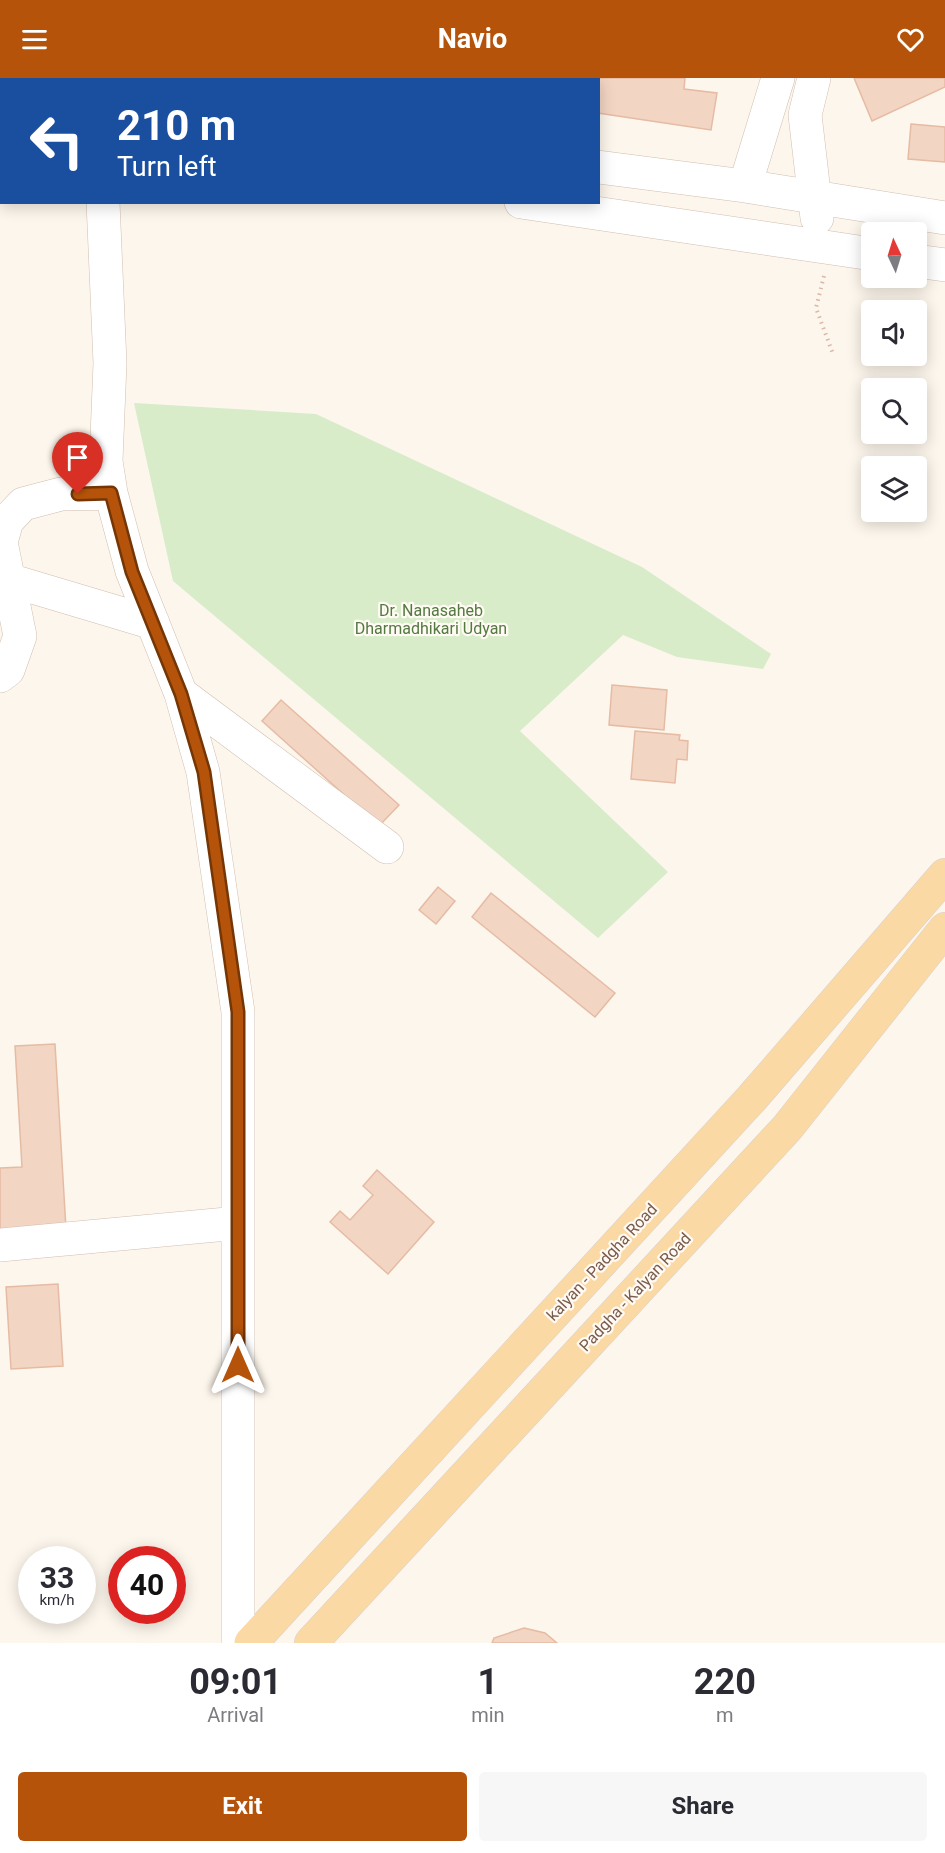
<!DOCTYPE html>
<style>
body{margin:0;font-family:Roboto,sans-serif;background:#f7f7f7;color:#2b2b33;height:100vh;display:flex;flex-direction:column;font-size:22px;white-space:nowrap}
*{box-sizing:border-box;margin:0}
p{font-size:20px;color:#7c7c81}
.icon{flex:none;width:33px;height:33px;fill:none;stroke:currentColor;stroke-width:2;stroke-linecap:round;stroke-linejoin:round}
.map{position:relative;height:1565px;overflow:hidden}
.sheet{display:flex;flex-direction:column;background:#fff;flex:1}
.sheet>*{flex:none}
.guide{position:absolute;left:0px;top:0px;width:600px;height:126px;box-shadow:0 3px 15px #0003;background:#1a4fa0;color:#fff;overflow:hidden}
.needle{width:39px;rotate:356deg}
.buttons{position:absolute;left:861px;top:144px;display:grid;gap:12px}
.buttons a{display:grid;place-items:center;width:66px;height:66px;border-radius:6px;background:#fff;box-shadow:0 3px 15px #0003;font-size:30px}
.speed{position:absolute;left:18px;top:1468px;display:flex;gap:12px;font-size:30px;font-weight:700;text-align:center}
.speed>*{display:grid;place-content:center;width:78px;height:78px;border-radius:50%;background:#fff;box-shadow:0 3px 15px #0003;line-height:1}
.speed small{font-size:15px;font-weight:400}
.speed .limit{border:9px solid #d22;background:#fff;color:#111}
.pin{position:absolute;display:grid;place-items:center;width:51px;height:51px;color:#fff;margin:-62px -26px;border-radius:50% 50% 50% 0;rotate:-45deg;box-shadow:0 0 6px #0007}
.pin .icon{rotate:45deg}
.me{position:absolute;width:66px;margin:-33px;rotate:0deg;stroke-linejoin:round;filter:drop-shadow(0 0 4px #0008)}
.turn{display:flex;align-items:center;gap:21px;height:126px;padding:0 18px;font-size:27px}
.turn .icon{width:78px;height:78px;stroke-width:2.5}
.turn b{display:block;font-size:42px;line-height:51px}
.eta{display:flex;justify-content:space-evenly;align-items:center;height:102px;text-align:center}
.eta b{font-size:36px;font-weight:700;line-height:42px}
.button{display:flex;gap:12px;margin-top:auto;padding:12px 18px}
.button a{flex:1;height:69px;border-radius:6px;background:#b45309;color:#fff;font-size:24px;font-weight:700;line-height:69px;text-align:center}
.button a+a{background:#f7f7f7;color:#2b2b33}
header{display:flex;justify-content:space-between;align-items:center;height:78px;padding:0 18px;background:#b45309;color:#fff;font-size:27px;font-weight:700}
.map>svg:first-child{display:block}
.green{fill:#d8ecc9}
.building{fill:#f3d5c3;stroke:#e6bba3;stroke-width:1.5}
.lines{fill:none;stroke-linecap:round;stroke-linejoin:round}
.minor-casing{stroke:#d1beb0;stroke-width:34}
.major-casing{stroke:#dad1cd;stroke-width:34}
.path{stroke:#d9b8a5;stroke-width:4;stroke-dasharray:1.5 4.5;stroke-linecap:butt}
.minor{stroke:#fff;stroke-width:33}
.major{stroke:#fbd9a5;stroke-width:33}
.route-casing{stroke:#753606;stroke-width:15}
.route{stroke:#b45309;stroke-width:10}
.labels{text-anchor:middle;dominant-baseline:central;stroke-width:4.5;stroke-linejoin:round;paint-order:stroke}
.park-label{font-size:16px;fill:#537a41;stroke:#fffaf3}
.street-label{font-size:16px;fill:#7a5c4d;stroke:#fffaf3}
</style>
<header><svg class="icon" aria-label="menu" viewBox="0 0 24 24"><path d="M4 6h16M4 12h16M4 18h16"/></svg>Navio<svg class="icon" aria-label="heart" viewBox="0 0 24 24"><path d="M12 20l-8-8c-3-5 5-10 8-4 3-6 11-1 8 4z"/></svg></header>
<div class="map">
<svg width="945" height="1565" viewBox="0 0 945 1565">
<rect width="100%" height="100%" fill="#fdf6ec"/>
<!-- green -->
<path class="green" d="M134,325L316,336L642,489L771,576L763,591L677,579L623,557L520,653L668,794L598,860L173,503Z"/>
<!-- building -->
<path class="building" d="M363,0H685L684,11L717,15L711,52L598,35V2Z
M854,0H945V9L872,43Z
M911,46L945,49V84L908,81Z
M612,607L667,612L664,652L609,647Z
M281,622L399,727L379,748L262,643Z
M635,653L680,657L679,662L688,663L687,682L677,681L675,705L631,701Z
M438,809L455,823L436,846L419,832Z
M491,815L615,915L595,939L472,839Z
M55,966L66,1151L0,1155V1090L22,1089L15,968Z
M377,1092L434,1144L388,1196L330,1144L340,1133L350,1142L373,1117L363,1108Z
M58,1206L63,1288L11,1291L6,1209Z
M524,1550L545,1555L557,1565H492L494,1560Z"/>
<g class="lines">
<defs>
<path id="minor" d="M814,0L805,37L817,140
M89,2L90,0
M121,2V0
M0,18H2
M0,61H2
M598,89L745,108L945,140
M745,108L778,0
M103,124L110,285L106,383L111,415L132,493L181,616L203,694L238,934V1565
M521,124L872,176
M916,183L945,187
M9,502L153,545
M0,598L8,592L20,558L1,464L7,443L23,426L61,416L111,415
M181,616L387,769
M0,1167L238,1145"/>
<path id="major" d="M251,1565L752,1020L945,797
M311,1565L787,1050L945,851"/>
</defs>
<!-- minor casing -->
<use href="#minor" class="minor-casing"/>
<!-- major casing -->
<use href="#major" class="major-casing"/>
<!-- path -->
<path class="path" d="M824,198L816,230L833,276"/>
<!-- minor -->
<use href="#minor" class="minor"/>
<!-- major -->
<use href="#major" class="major"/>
</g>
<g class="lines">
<defs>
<path id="route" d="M78,416L111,415L132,494L181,616L204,694L238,934V1287"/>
</defs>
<!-- route casing -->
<use href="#route" class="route-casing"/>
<!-- route -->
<use href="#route" class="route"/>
</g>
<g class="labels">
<!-- park labels -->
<g class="park-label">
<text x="431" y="532">Dr. Nanasaheb<tspan x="431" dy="18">Dharmadhikari Udyan</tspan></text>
</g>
<!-- street labels -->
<g class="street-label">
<text transform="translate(602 1184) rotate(-47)">kalyan - Padgha Road</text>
<text transform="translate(635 1214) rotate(-47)">Padgha - Kalyan Road</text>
</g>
</g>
</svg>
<div class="buttons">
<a><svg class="needle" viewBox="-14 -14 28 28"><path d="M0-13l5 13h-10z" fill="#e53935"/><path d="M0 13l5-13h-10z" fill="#7c7c81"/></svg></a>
<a><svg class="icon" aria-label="sound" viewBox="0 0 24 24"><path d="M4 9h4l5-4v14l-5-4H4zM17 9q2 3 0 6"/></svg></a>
<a><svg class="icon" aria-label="search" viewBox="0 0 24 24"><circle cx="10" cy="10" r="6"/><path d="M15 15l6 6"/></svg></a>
<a><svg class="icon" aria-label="layers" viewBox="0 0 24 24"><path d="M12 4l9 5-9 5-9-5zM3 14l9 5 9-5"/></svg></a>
</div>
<div class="speed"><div>33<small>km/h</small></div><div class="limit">40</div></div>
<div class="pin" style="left:78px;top:416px;background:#d93025"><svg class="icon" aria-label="arrive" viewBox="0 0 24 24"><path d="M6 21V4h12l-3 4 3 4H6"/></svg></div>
<svg class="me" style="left:238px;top:1287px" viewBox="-20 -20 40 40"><path d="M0-17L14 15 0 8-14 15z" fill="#b45309" stroke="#fff" stroke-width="4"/></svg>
<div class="guide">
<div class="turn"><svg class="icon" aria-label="left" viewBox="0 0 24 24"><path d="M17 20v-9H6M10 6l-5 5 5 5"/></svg><div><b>210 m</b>Turn left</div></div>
</div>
</div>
<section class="sheet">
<div class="eta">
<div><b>09:01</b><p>Arrival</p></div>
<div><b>1</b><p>min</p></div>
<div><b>220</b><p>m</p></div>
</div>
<div class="button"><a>Exit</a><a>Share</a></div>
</section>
